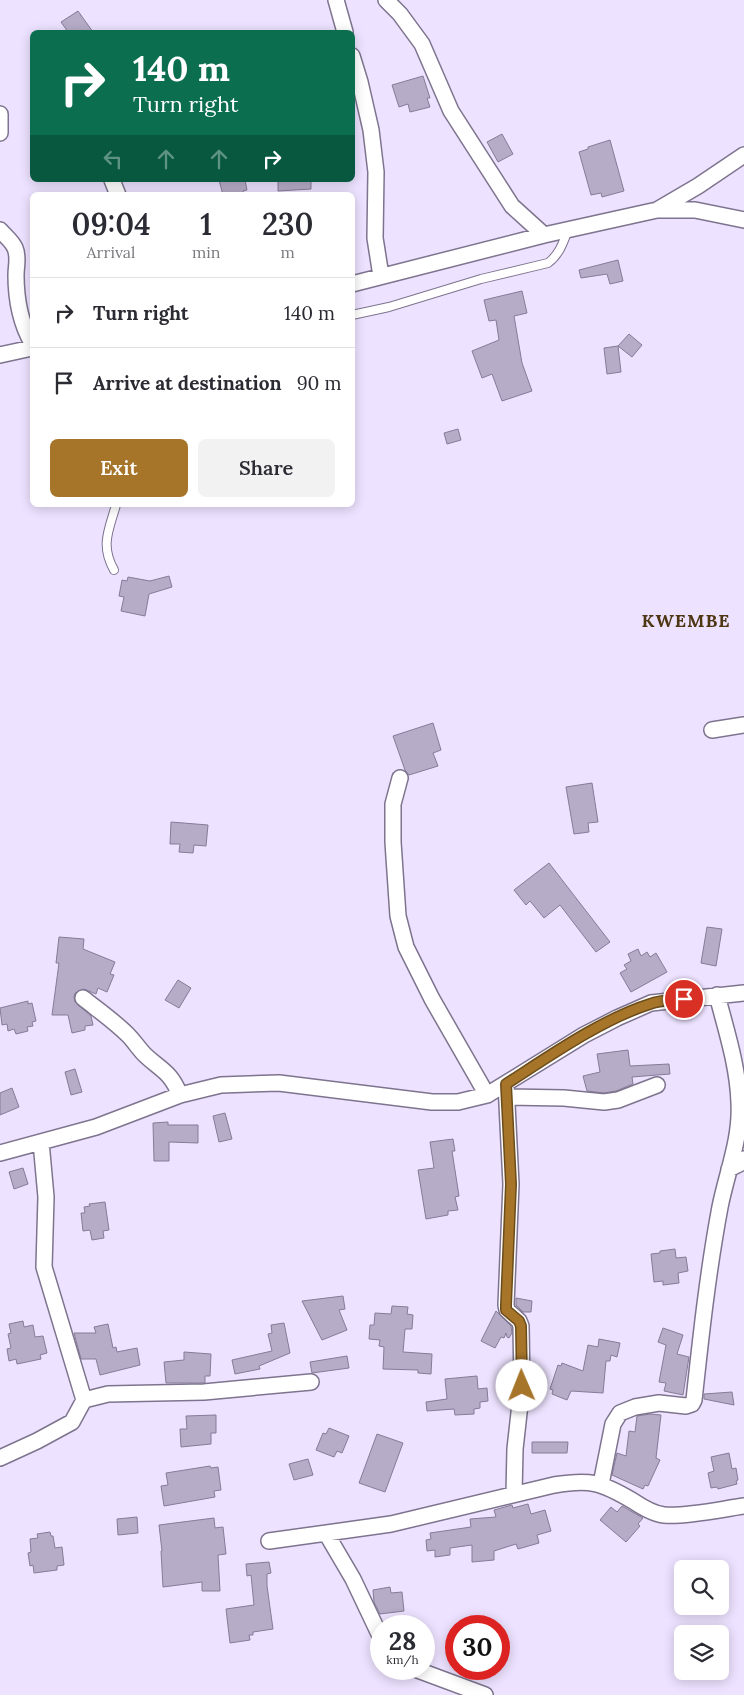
<!DOCTYPE html>
<style>
body{margin:0;font-family:Lora,serif;background:#f2f2f3;color:#2b2b33;height:100vh;display:flex;flex-direction:column;font-size:19px;white-space:nowrap}
*{box-sizing:border-box;margin:0}
p{font-size:16px;color:#7c7c81}
.icon{flex:none;width:28px;height:28px;fill:none;stroke:currentColor;stroke-width:2;stroke-linecap:round;stroke-linejoin:round}
.map{position:relative;flex:1;overflow:hidden}
.drawer{position:absolute;left:30px;top:192px;width:325px;height:315px;display:flex;flex-direction:column;background:#fff;border-radius:8px;box-shadow:0 2px 12px #0003}
.drawer>*{flex:none}
.banner{position:absolute;left:30px;top:30px;width:325px;height:152px;border-radius:8px;box-shadow:0 2px 12px #0003;background:#0b6e4f;color:#fff;overflow:hidden}
.controls{position:absolute;left:674px;top:1560px;display:grid;gap:10px}
.controls a{display:grid;place-items:center;width:55px;height:55px;border-radius:8px;background:#fff;box-shadow:0 2px 12px #0003;font-size:25px}
.speed{position:absolute;left:370px;top:1615px;display:flex;gap:10px;font-size:25px;font-weight:700;text-align:center}
.speed>*{display:grid;place-content:center;width:65px;height:65px;border-radius:50%;background:#fff;box-shadow:0 2px 12px #0003;line-height:1}
.speed small{font-size:12px;font-weight:400}
.speed .limit{border:8px solid #d22;background:#fff;color:#111}
.pin{position:absolute;display:grid;place-items:center;width:42px;height:42px;color:#fff;margin:-21px;border:2px solid #fff;border-radius:50%;box-shadow:0 1px 5px #0007}
.me{position:absolute;width:55px;margin:-28px;rotate:359deg;stroke-linejoin:round;filter:drop-shadow(0 0 4px #0008)}
.turn{display:flex;align-items:center;gap:18px;height:105px;padding:0 20px;font-size:22px}
.turn .icon{width:65px;height:65px;stroke-width:2.5}
.turn b{display:block;font-size:35px;line-height:42px}
.lanes{display:flex;align-items:center;height:48px;padding:0 20px;background:#0003;justify-content:center;gap:25px;direction:ltr}
.lanes .off{opacity:.35}
.eta{display:flex;justify-content:space-evenly;align-items:center;height:85px;text-align:center}
.eta b{font-size:30px;font-weight:600;line-height:35px}
.action{display:flex;gap:10px;margin-top:auto;padding:10px 20px}
.action a{flex:1;height:58px;border-radius:8px;background:#a6752a;color:#fff;font-size:20px;font-weight:600;line-height:58px;text-align:center}
.action a+a{background:#f2f2f3;color:#2b2b33}
ul{padding:0;list-style:none}
li{display:flex;align-items:center;gap:15px;height:70px;padding:0 20px;border-top:1px solid #e1e1e2}
li div{flex:1}
li b{display:block;font-size:19px}
li em{font-style:normal}
.map>svg:first-child{display:block}
.building{fill:#b7acc8;stroke:#867c96}
.lines{fill:none;stroke-linecap:round;stroke-linejoin:round}
.lane-casing{stroke:#7e748e;stroke-width:10}
.street-casing{stroke:#7e748e;stroke-width:18}
.lane{stroke:#fff;stroke-width:8}
.street{stroke:#fff;stroke-width:15}
.route-casing{stroke:#6c4c1b;stroke-width:12}
.route{stroke:#a6752a;stroke-width:9}
.labels{text-anchor:middle;dominant-baseline:central;stroke-width:4;stroke-linejoin:round;paint-order:stroke}
.district-label{font-size:18px;font-weight:bold;letter-spacing:1px;fill:#4e3613;stroke:#ede2ff}
</style>
<div class="map">
<svg width="744" height="1695" viewBox="0 0 744 1695">
<rect width="100%" height="100%" fill="#ede2ff"/>
<!-- building -->
<path class="building" d="M78,11L93,32H68L61,22Z
M423,76L430,98H427L430,107L410,112L408,104L399,107L392,85Z
M502,134L513,154L498,162L487,142Z
M610,140L624,191L602,197L601,193L591,195L579,152L588,149V147Z
M219,180H245L247,190L243,191L244,195H223Z
M278,180H311V189L278,191Z
M618,260L623,281L610,284L607,274L581,278L579,270Z
M522,291L527,313L514,316L522,363L532,391L502,401L492,374L482,378L472,351L499,340L496,320L489,321L484,300Z
M629,334L642,345L632,357L618,346Z
M618,346L621,372L607,374L604,348Z
M458,429L461,440L447,444L444,433Z
M169,576L172,587L149,594L145,616L121,611L124,597L119,596L122,580L127,581L128,577L150,581Z
M433,723L441,750L433,753L438,766L409,775L405,770L393,736Z
M592,783L598,822L588,823L589,832L574,834L566,787Z
M171,822L208,825L206,846L194,845L193,853L179,852L180,844H170Z
M549,863L610,942L596,952L560,905L544,918L530,901L526,905L514,890Z
M707,927L722,929L716,966L701,963Z
M59,937L84,939L83,949L115,962L110,974L114,975L107,992L98,988L96,994L84,989L75,993L74,997L75,1002L91,1016L93,1025L85,1026V1030L72,1033L68,1015H52L59,963H56Z
M638,949L641,956L647,952L650,957L656,953L667,972L631,992L620,973L627,969L624,965L631,961L628,954Z
M178,980L191,988L179,1008L165,1000Z
M28,1001V1004L32,1003L36,1021L32,1022L33,1026L27,1027L28,1031L16,1034L14,1029L8,1031L7,1024L2,1025L0,1008Z
M628,1050L630,1066L669,1064L670,1074L632,1077L633,1084L616,1091L604,1093L587,1091L583,1076L600,1072L597,1054Z
M75,1069L82,1092L71,1095L65,1072Z
M12,1088L19,1107L0,1115V1093Z
M225,1113L232,1139L219,1142L213,1116Z
M168,1122V1125H198V1143L169,1142V1161H154L153,1123Z
M453,1139L455,1151H452L459,1196L455,1197L458,1210L448,1211V1215L426,1219L418,1170L434,1168L430,1142Z
M23,1168L28,1184L14,1189L9,1172Z
M105,1202L109,1230L103,1231L104,1238L92,1240L90,1230L83,1231L81,1213H85L84,1207L90,1206L89,1204Z
M675,1249L676,1258L686,1257L688,1271L678,1273L679,1283L663,1285V1281L654,1282L651,1254L660,1253V1251Z
M343,1296L345,1309L339,1310L347,1330L322,1340L302,1301Z
M516,1298L532,1301L531,1312H523L516,1305Z
M392,1306L408,1307L407,1314L413,1315L412,1329H405L403,1352L432,1354L431,1374L418,1373V1370L383,1369L384,1347L379,1346L380,1340L369,1339L370,1325H374L375,1313L391,1314Z
M496,1311L511,1326L512,1333L509,1338L507,1337L506,1333L504,1338L501,1337L495,1348L481,1341Z
M23,1321L24,1327L33,1325L35,1337L43,1336L47,1353L40,1355L41,1359L17,1364L16,1359L9,1361L7,1349L11,1348L8,1334L11,1333L9,1324Z
M284,1323L290,1353L259,1366L260,1369L235,1374L232,1360L272,1351L268,1334L272,1333L271,1325Z
M108,1324L113,1348L116,1347L117,1352L137,1348L140,1365L100,1375L96,1359H81L74,1333H96L94,1327Z
M663,1328L683,1335L677,1354L689,1357L683,1395L664,1391L666,1383L659,1382L666,1345L658,1342Z
M599,1339L620,1343L617,1357L611,1355L610,1361H606L603,1393L571,1391L567,1400L552,1394L553,1390L550,1389L558,1365L561,1366L562,1363L583,1371L588,1345L598,1347Z
M184,1352L211,1354L210,1376H205V1383H166L164,1362L184,1360Z
M347,1356L349,1368L312,1373L310,1362Z
M477,1376L478,1389L487,1388L488,1401L480,1402V1408L474,1409V1414L455,1415L454,1409L427,1411L426,1402L447,1399L445,1379Z
M732,1392L734,1405L704,1399V1394Z
M650,1414L661,1415L656,1458L660,1460L648,1486L645,1485L643,1489L612,1475L617,1453L626,1456L629,1431L635,1432L637,1416Z
M216,1415V1433H211V1444L181,1447L180,1429H187L186,1416Z
M329,1428L349,1436L342,1453L337,1451L334,1457L316,1450L323,1433L326,1434Z
M377,1434L403,1443L385,1492L359,1483Z
M532,1442H568L567,1453H532Z
M729,1453L732,1469L736,1468L738,1480L736,1481L737,1484L718,1489L717,1487L711,1488L708,1473L714,1471L711,1457Z
M308,1459L313,1475L294,1480L289,1464Z
M210,1466L211,1468L218,1467L221,1490L214,1491L215,1497L164,1506L161,1486L168,1485L166,1473Z
M528,1504L531,1514L545,1510L551,1531L537,1535L539,1543L518,1549L516,1544L494,1551V1560L472,1562V1545L450,1548V1555L435,1557V1550L427,1551L426,1540L431,1539L430,1533L471,1527L470,1519L496,1517L494,1510L512,1505L513,1508Z
M622,1506L643,1518L638,1524L640,1526L626,1542L600,1520L611,1507L617,1512Z
M137,1517L138,1533L118,1535L117,1519Z
M214,1518L215,1528L223,1527L226,1554L218,1555L220,1591H202V1582L163,1587L161,1551H162L159,1525Z
M50,1532L51,1536H53L55,1548L62,1547L64,1565L57,1566V1570L34,1573L33,1565L30,1566L28,1553L31,1552L30,1539L38,1538L37,1534Z
M269,1562L271,1573L267,1574V1586L273,1629L253,1632V1635H249L250,1640L230,1643L226,1609L254,1605L251,1575L247,1576L246,1564Z
M390,1587L391,1593L402,1592L404,1611L380,1614L374,1602L373,1590Z"/>
<g class="lines">
<defs>
<path id="lane" d="M352,315L389,307L481,279L548,263C559,255 563,243 568,230
M114,570C100,545 109,530 116,505"/>
<path id="street" d="M336,0L345,32
M386,0L400,14L422,44L451,111L512,206L544,235
M352,56L360,82L371,130L376,172L375,238L381,276
M0,114V133
M112,180L118,195
M657,210H695L744,220
M0,230C5,236 12,241 15,248C19,257 16,266 16,275C16,300 20,322 32,343
M352,284L544,235L657,210L698,186L744,155
M0,355L32,348
M712,730L744,725
M400,778L393,804V842L398,916L406,947L432,999L487,1095
M83,998C98,1010 114,1021 128,1035C134,1041 139,1049 145,1055C162,1071 170,1071 180,1095
M506,1084L511,1184L506,1305L507,1310L519,1321L521,1326L522,1386L515,1449L514,1494
M507,1097L564,1098L604,1102L618,1100L657,1085
M41,1142L46,1197L44,1267L84,1400
M0,1153L96,1127L180,1095L221,1085L279,1083L432,1102H458L487,1095L584,1035L617,1018L651,1003L744,993
M729,1169L741,1163L744,1159
M0,1458L37,1441L72,1422L84,1400L108,1394L204,1392L311,1382
M601,1484L613,1424L620,1413L635,1407L659,1403L686,1406L692,1404L694,1400C701,1335 708,1271 720,1207C727,1172 741,1139 739,1103C738,1066 726,1030 717,995
M326,1533L353,1579L381,1638
M269,1541L391,1524L554,1485C590,1479 601,1482 633,1501C642,1507 653,1514 664,1515C686,1517 722,1509 744,1506
M415,1669L485,1695"/>
</defs>
<!-- lane casing -->
<use href="#lane" class="lane-casing"/>
<!-- street casing -->
<use href="#street" class="street-casing"/>
<!-- lane -->
<use href="#lane" class="lane"/>
<!-- street -->
<use href="#street" class="street"/>
</g>
<g class="lines">
<defs>
<path id="route" d="M522,1386L521,1326L519,1321L506,1310V1305L511,1184L506,1084C548,1057 602,1019 650,1004C660,1000 673,1000 684,999"/>
</defs>
<!-- route casing -->
<use href="#route" class="route-casing"/>
<!-- route -->
<use href="#route" class="route"/>
</g>
<g class="labels">
<!-- district labels -->
<g class="district-label">
<text x="686" y="620">KWEMBE</text>
</g>
</g>
</svg>
<div class="controls">
<a><svg class="icon" aria-label="search" viewBox="0 0 24 24"><circle cx="10" cy="10" r="6"/><path d="M15 15l6 6"/></svg></a>
<a><svg class="icon" aria-label="layers" viewBox="0 0 24 24"><path d="M12 4l9 5-9 5-9-5zM3 14l9 5 9-5"/></svg></a>
</div>
<div class="speed"><div>28<small>km/h</small></div><div class="limit">30</div></div>
<div class="pin" style="left:684px;top:999px;background:#d93025"><svg class="icon" aria-label="arrive" viewBox="0 0 24 24"><path d="M6 21V4h12l-3 4 3 4H6"/></svg></div>
<svg class="me" style="left:522px;top:1386px" viewBox="-20 -20 40 40"><circle r="19" fill="#fff"/><path d="M0-13L10 11 0 6-10 11z" fill="#a6752a"/></svg>
<div class="banner">
<div class="turn"><svg class="icon" aria-label="right" viewBox="0 0 24 24"><path d="M7 20v-9h11M14 6l5 5-5 5"/></svg><div><b>140 m</b>Turn right</div></div>
<div class="lanes"><svg class="icon off" aria-label="left" viewBox="0 0 24 24"><path d="M17 20v-9H6M10 6l-5 5 5 5"/></svg><svg class="icon off" aria-label="ahead" viewBox="0 0 24 24"><path d="M12 20V5M6 11l6-6 6 6"/></svg><svg class="icon off" aria-label="ahead" viewBox="0 0 24 24"><path d="M12 20V5M6 11l6-6 6 6"/></svg><svg class="icon" aria-label="right" viewBox="0 0 24 24"><path d="M7 20v-9h11M14 6l5 5-5 5"/></svg></div>
</div>
<section class="drawer">
<div class="eta">
<div><b>09:04</b><p>Arrival</p></div>
<div><b>1</b><p>min</p></div>
<div><b>230</b><p>m</p></div>
</div>
<ul>
<li><svg class="icon" aria-label="right" viewBox="0 0 24 24"><path d="M7 20v-9h11M14 6l5 5-5 5"/></svg><div><b>Turn right</b></div><em>140 m</em></li>
<li><svg class="icon" aria-label="arrive" viewBox="0 0 24 24"><path d="M6 21V4h12l-3 4 3 4H6"/></svg><div><b>Arrive at destination</b></div><em>90 m</em></li>
</ul>
<div class="action"><a>Exit</a><a>Share</a></div>
</section>
</div>
